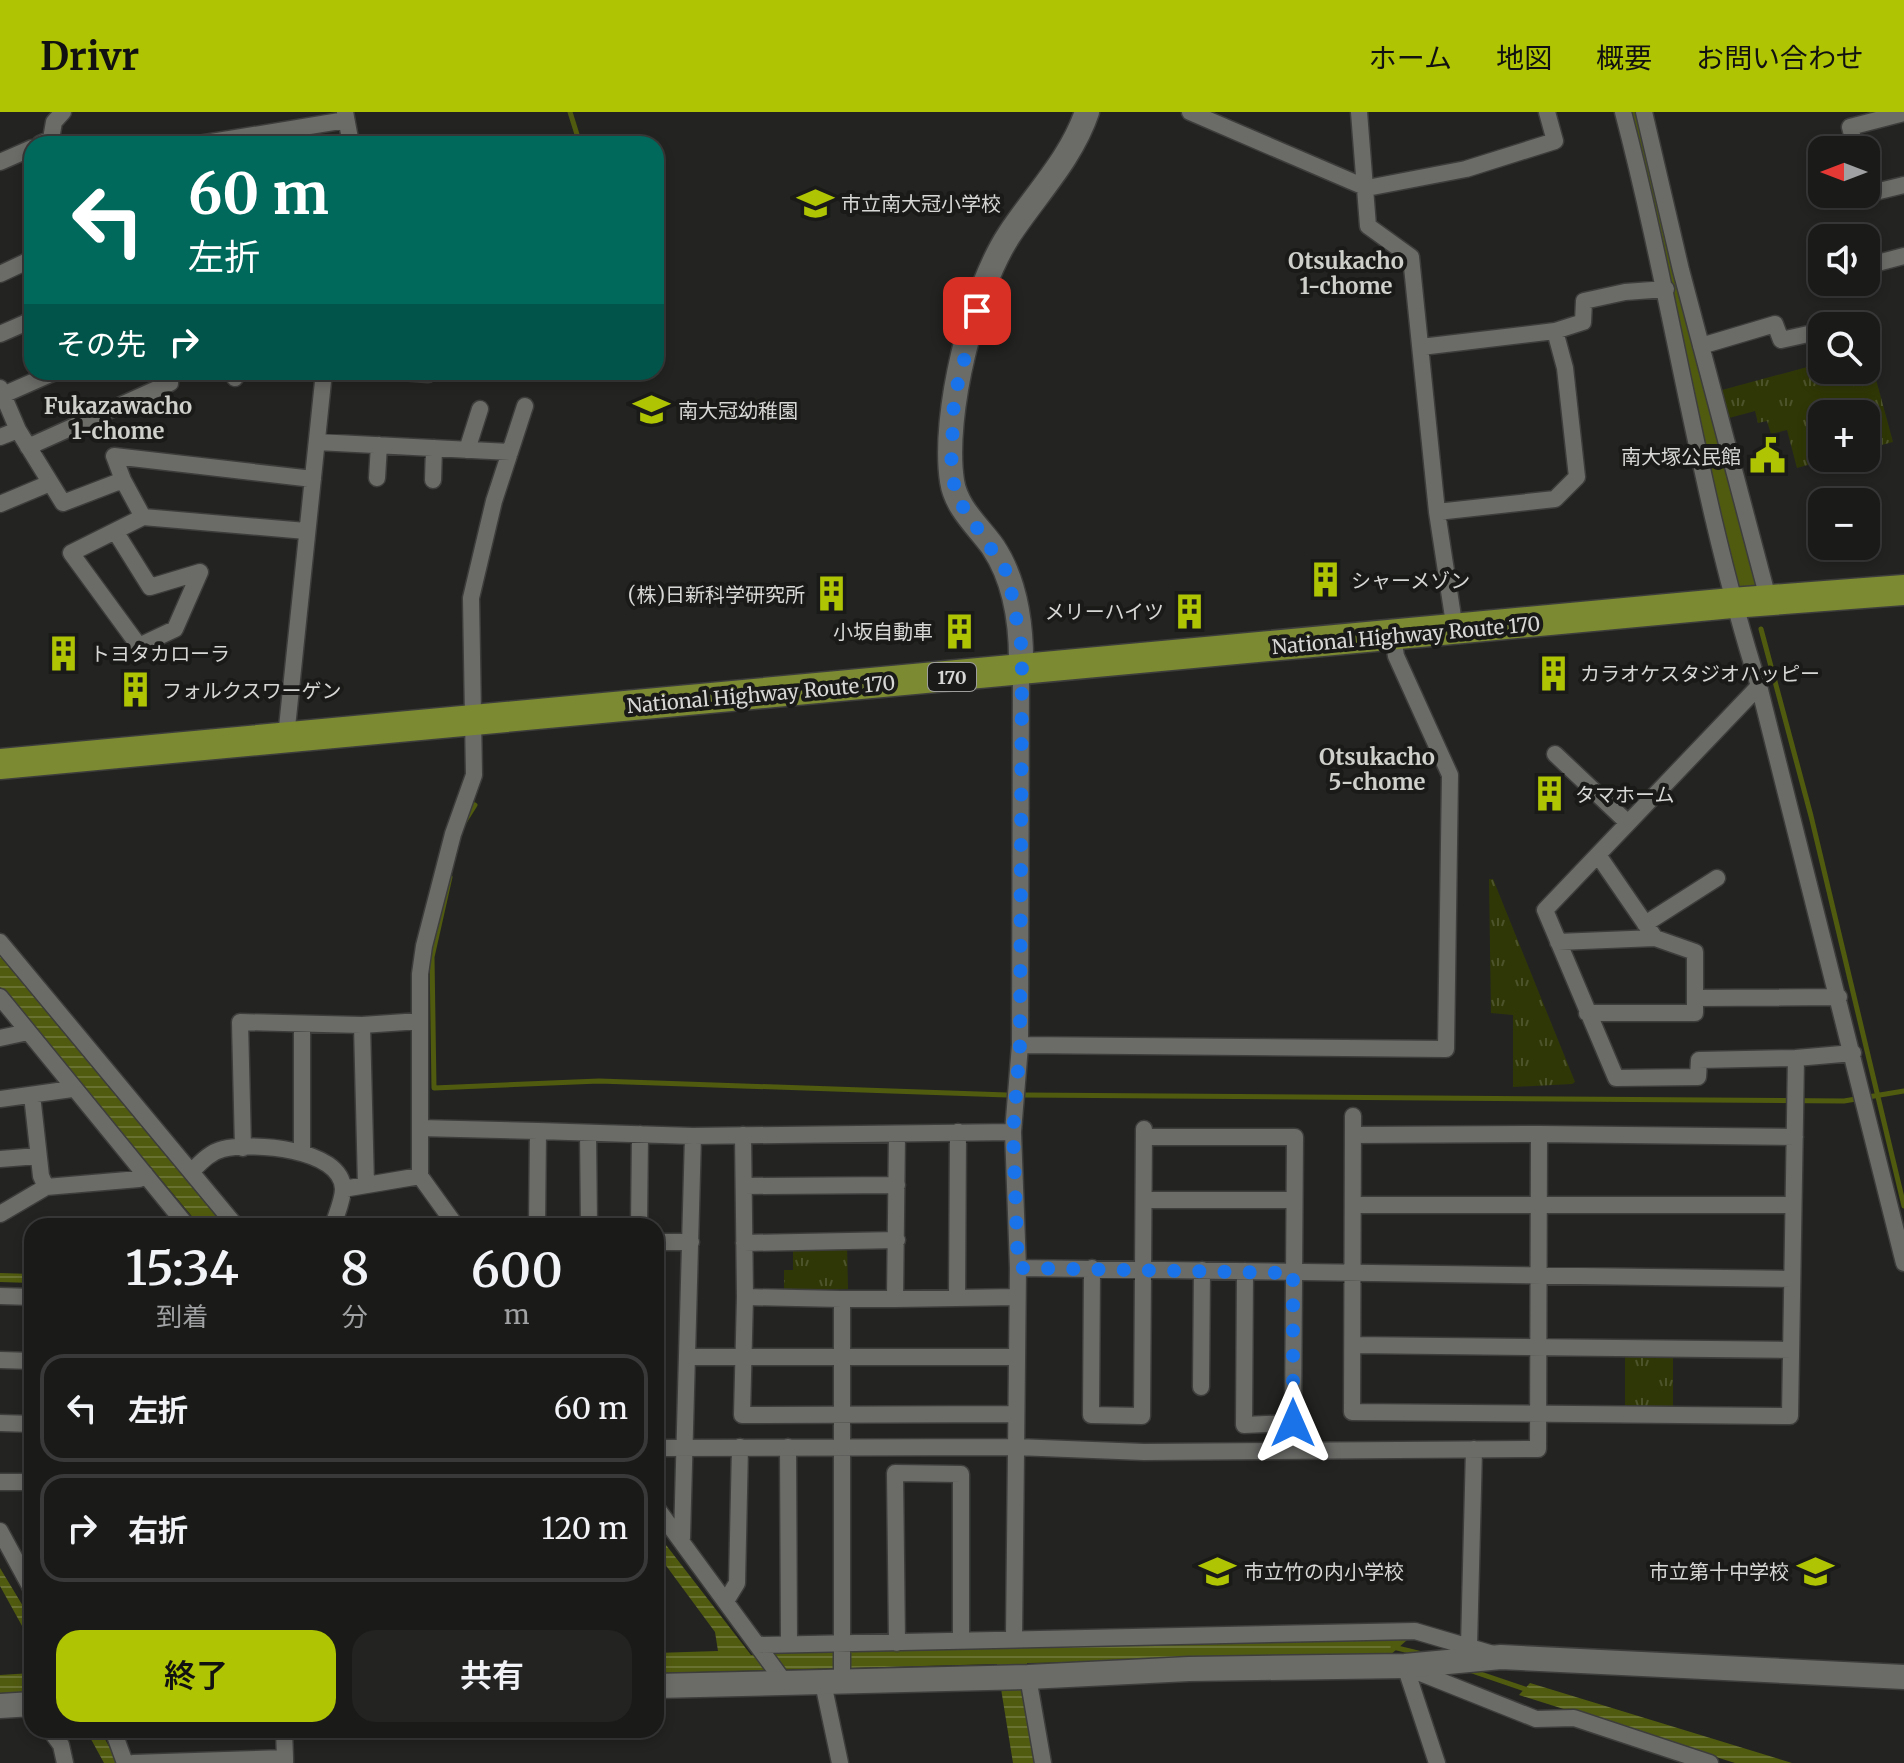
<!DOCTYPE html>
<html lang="ja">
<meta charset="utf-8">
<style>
body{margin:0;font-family:Merriweather,"Noto Sans JP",serif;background:#232422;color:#f1f3f6;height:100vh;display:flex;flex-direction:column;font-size:30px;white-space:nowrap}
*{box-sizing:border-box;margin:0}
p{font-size:26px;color:#9fa1a2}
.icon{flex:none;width:44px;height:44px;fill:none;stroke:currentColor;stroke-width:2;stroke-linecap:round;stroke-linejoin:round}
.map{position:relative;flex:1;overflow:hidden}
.side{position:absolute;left:24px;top:1106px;width:640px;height:520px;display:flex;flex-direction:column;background:#1a1b19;border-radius:24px;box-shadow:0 4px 12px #0003,0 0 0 2px #383938}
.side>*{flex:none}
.top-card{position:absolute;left:24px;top:24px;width:640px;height:244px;border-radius:24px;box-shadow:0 4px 12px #0003,0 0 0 2px #383938;background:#00695c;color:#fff;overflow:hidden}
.needle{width:52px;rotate:270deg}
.tools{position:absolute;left:1808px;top:24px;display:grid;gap:16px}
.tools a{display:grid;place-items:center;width:72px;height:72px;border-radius:16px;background:#1a1b19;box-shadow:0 4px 12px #0003,0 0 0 2px #383938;font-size:40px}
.pin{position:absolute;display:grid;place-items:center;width:68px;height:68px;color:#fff;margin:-34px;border-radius:16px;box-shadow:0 4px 12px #0006}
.me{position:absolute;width:88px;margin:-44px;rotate:0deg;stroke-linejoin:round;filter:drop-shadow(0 0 6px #0008)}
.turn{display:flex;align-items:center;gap:28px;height:168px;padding:0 32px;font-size:36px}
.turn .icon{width:104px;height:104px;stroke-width:2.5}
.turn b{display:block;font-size:56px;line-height:68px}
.then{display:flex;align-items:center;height:76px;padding:0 32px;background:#0003;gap:16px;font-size:30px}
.eta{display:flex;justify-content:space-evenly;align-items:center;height:136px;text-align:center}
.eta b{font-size:48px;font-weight:600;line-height:56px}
.button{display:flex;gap:16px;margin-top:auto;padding:16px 32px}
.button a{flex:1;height:92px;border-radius:24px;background:#afc504;color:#111;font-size:32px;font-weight:600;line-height:92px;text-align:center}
.button a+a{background:#232422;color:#f1f3f6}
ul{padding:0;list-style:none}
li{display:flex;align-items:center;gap:24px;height:108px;margin:0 16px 12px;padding:0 16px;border:4px solid #383938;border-radius:24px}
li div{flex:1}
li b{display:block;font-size:30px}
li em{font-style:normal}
header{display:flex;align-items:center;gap:48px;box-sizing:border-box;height:112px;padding:0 40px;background:#afc504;color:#111}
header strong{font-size:38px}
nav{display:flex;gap:44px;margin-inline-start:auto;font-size:28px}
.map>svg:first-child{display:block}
.park{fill:url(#park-tufts)}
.water{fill:url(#water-rules)}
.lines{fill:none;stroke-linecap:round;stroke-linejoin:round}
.stream{stroke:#515b0f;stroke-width:5}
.river{stroke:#515b0f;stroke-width:28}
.street-casing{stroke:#3d3e3c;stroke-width:19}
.secondary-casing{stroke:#3d3e3c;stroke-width:27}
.highway-casing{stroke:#3d3e3c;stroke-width:33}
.street{stroke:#6b6c68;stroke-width:16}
.secondary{stroke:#6b6c68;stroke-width:24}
.highway{stroke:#7c8a32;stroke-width:30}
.route{stroke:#1a73e8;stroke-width:14;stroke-dasharray:0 25.2}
.labels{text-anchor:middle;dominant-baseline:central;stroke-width:8;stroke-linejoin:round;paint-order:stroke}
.shield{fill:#1a1b18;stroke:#9e9f9d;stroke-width:2}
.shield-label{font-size:18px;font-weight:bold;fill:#d7d8d6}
.poi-label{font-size:20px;fill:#d7d8d6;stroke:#1a1b18;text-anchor:start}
.street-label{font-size:20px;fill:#d7d8d6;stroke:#1a1b18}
.neighbourhood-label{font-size:22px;font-weight:bold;fill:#cfd0cc;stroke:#1a1b18}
</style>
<header>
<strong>Drivr</strong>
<nav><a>ホーム</a><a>地図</a><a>概要</a><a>お問い合わせ</a></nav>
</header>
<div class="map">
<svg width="1904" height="1651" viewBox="0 0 1904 1651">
<defs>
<pattern id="park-tufts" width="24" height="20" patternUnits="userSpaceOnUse" patternTransform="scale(2)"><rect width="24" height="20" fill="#303706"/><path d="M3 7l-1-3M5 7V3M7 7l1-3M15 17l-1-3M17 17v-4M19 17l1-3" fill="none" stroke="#4d532a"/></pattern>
<pattern id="water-rules" width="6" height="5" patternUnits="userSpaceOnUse" patternTransform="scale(2)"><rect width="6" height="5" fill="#515b0f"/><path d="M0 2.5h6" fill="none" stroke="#697231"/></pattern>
</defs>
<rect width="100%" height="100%" fill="#232421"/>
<!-- park -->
<path class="park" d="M1868,238L1893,330L1866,337V302H1822V346H1832L1797,356L1787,318L1771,322L1767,309L1758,311L1755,299L1729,306L1722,278L1822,251V258H1866Z
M1489,767H1493L1575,970L1572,972L1513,975V903L1491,901Z
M793,1133H847L848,1177L784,1179V1158H793Z
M1625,1238L1673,1239V1297L1625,1296Z"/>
<!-- water -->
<path class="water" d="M0,843L201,1084L223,1114H200L0,875Z
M0,1161L32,1162V1171L0,1170Z
M656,1420L751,1543L939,1534L1382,1526L1407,1528L1388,1545L1027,1551V1599L1035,1651H1013L997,1552L656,1561V1541L718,1539L715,1520L656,1440Z
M0,1456L32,1509V1532L0,1474Z
M32,1561V1580L0,1581V1563Z
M1530,1571L1792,1651H1735L1519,1583Z
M86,1618H100L118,1651H104Z"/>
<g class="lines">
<!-- stream -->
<path class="stream" d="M570,0L580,32
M541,260L543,261
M1761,517L1811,704L1904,1094
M465,709L475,693
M450,765L432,845L434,976L599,969L1007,983
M1024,983L1844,989L1904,979
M1393,1535L1422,1542
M1469,1558L1528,1578"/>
<!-- river -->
<path class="river" d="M1632,0L1748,465"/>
<defs>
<path id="street" d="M345,0L351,32
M1190,0L1367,76L1466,57L1555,29L1547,0
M1359,0L1368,114L1411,145L1437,400L1455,518
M1623,0C1673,190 1699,387 1759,574L1904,1151
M1644,0L1681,158L1769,490
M40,32L51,27L54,10L63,0
M199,32L346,8
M1856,38L1850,15L1904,1
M0,50L32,36
M1866,78L1867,82L1904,73
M1866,154L1904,144
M0,162L32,147
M1848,214L1862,211
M1555,219L1583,210L1584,189L1625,180L1666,177
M0,222L32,208
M1701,234L1775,212L1781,228L1822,219
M1421,235L1555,219L1565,256L1577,365L1555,387L1437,400
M402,260L428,262
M235,266L236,260
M0,276L18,318L0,325
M3,283L55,260
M18,318L63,391L123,368L114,344L313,367
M317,330L510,340
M28,335L170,271L169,260
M467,338L480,297
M377,366L379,333
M123,368L143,405L306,419
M433,368L434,336
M0,392L50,371
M115,419L150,475L200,460L175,517L139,534L71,441L143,405
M1759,574L1545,798L1616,966L1698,965L1699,948L1796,946
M286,625L324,260
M1555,642L1628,711
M1598,743L1655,826
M1645,812L1717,766
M0,830L236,1114
M1558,830L1655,826L1695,840V901H1587
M0,885L187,1114
M1695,886L1839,885
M302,912V1039
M0,926L28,920
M1020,933L1446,937L1450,663L1396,544L1393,525
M32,983L41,1064L46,1075
M0,987L72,977
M1353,1004L1352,1300L1790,1304L1796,946L1853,941
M420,1016L538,1019L537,1114
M538,1019L693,1024L1013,1020
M588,1021L589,1114
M743,1023L745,1185
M1353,1023L1539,1022
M1144,1025H1295L1293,1311L1244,1313L1245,1159
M243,1036L240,910L362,913
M0,1047L38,1044
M192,1059C201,1050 210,1040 223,1037C251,1030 342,1036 343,1077C343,1088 336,1103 333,1114
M420,1064V862L424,834L453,722L474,663L471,486L494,389L525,294
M366,1073L362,913L420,909
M744,1074L897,1073
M343,1077L420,1064L456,1114
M1144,1088H1294
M1353,1093H1793
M0,1102L46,1075L139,1067L145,1062
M639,1114L640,1022
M656,1130H691
M744,1131L897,1128
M1018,1156L1792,1167
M1092,1156L1091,1303L1142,1304L1144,1017
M0,1184L32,1185
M957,1186L958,1020
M842,1187L745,1185L742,1303L1016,1302
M895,1187L1017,1185
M1353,1233L1791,1238
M688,1245H1017
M0,1248L32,1249
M1201,1275L1202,1158
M0,1311L32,1312
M788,1335L789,1532
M656,1336L1015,1335L1144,1340L1538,1337L1539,1022L1795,1025
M0,1370H32
M656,1395L785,1571
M0,1419L32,1478
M682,1426L693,1024
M726,1489L737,1471L740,1335
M1014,1525L1018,1156L1013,1020L1020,933L1021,558
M897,1531L895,1361L961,1362V1527
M758,1533L1415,1519L1493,1542
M1469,1534L1474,1337
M1405,1554L1437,1651
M1408,1556L1536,1607L1574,1606L1710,1651
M1028,1565L1043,1651
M842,1570V1187H895L897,1022
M823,1571L840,1651
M50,1618L61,1633L65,1651
M113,1618L125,1651
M284,1618L285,1646
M133,1651L285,1646V1651"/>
<path id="secondary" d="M1021,558C1022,516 1017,471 993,435C978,414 956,396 952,369C942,303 973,178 1009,123C1036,82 1071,47 1087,0
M656,1574L1028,1565L1189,1557L1405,1554L1501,1545L1904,1565
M0,1594L32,1592"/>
<path id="highway" d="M0,652L1732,491L1904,478"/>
</defs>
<!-- street casing -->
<use href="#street" class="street-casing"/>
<!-- secondary casing -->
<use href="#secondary" class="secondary-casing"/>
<!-- highway casing -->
<use href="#highway" class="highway-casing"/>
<!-- street -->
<use href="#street" class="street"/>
<!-- secondary -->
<use href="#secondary" class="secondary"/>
<!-- highway -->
<use href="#highway" class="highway"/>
</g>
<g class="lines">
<!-- route -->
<path class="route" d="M977,199L954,286L951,358L957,386L1008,462L1022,537L1020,933L1013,1020L1018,1156L1293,1161V1311"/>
</g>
<!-- icons -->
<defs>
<symbol id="school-bare" viewBox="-9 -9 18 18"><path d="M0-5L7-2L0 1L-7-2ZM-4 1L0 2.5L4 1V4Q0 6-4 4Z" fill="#afc504" stroke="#1a1b18" stroke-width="2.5" paint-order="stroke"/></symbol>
<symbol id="civic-bare" viewBox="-9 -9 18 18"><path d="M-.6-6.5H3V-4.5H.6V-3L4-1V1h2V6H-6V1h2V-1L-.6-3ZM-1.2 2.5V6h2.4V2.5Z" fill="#afc504" stroke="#1a1b18" stroke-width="2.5" paint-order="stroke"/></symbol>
<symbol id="building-bare" viewBox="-9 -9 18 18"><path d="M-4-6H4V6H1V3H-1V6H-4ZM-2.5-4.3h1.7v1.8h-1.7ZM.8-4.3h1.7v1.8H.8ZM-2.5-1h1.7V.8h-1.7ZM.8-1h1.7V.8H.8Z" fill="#afc504" stroke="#1a1b18" stroke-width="2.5" paint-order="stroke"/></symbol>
</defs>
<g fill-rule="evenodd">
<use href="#school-bare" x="790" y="66" width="51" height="51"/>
<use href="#school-bare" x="626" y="272" width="51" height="51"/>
<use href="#civic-bare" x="1742" y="318" width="51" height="51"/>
<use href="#building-bare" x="1300" y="442" width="51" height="51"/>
<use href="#building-bare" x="806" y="456" width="51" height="51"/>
<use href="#building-bare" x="1164" y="474" width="51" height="51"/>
<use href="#building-bare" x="934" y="494" width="51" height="51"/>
<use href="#building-bare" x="38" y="516" width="51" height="51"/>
<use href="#building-bare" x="1528" y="536" width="51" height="51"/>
<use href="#building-bare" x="110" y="552" width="51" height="51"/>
<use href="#building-bare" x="1524" y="656" width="51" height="51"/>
<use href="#school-bare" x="1192" y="1434" width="51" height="51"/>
<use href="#school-bare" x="1790" y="1434" width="51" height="51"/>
</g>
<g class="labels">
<!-- shield labels -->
<rect class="shield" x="928" y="551" width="48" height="28" rx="6"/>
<g class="shield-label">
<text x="952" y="565">170</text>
</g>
<!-- poi labels -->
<g class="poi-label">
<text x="841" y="91">市立南大冠小学校</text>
<text x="678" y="298">南大冠幼稚園</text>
<text x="1741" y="344" text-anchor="end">南大塚公民館</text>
<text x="1351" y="468">シャーメゾン</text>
<text x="805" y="482" text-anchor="end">(株)日新科学研究所</text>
<text x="1164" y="499" text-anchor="end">メリーハイツ</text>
<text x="933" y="519" text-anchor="end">小坂自動車</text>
<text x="90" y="541">トヨタカローラ</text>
<text x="1580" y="561">カラオケスタジオハッピー</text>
<text x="162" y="578">フォルクスワーゲン</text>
<text x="1575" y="682">タマホーム</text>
<text x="1244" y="1459">市立竹の内小学校</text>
<text x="1789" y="1459" text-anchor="end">市立第十中学校</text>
</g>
<!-- street labels -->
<g class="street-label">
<text transform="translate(1406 523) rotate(-5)">National Highway Route 170</text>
<text transform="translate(761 582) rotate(-5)">National Highway Route 170</text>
</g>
<!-- neighbourhood labels -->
<g class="neighbourhood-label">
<text x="1346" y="149">Otsukacho<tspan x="1346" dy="25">1-chome</tspan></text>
<text x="118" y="294">Fukazawacho<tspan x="118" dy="25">1-chome</tspan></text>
<text x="1377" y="645">Otsukacho<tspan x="1377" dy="25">5-chome</tspan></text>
</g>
</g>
</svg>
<div class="tools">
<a><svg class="needle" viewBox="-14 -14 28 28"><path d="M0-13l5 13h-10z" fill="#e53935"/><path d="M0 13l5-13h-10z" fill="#9fa1a2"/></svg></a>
<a><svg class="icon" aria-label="sound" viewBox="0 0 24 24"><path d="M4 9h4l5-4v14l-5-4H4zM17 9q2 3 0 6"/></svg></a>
<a><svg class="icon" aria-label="search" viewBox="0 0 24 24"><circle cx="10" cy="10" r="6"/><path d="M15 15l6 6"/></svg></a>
<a>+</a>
<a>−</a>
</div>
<div class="pin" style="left:977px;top:199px;background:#d93025"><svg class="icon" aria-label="arrive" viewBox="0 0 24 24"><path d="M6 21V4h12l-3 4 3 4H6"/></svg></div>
<svg class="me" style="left:1293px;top:1311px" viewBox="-20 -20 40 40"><path d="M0-17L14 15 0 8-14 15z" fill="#1a73e8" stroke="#fff" stroke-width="4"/></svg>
<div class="top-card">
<div class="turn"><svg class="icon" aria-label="left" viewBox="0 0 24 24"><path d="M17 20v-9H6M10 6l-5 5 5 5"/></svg><div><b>60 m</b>左折</div></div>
<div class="then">その先<svg class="icon" aria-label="right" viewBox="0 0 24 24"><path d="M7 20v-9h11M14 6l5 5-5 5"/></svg></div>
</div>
<section class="side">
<div class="eta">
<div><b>15:34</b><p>到着</p></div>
<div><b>8</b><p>分</p></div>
<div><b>600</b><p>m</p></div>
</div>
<ul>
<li><svg class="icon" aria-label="left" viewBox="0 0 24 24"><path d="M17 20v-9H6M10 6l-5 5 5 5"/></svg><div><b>左折</b></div><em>60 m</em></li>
<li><svg class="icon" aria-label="right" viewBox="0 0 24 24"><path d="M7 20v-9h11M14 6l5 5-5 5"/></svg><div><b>右折</b></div><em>120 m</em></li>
</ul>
<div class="button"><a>終了</a><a>共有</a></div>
</section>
</div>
